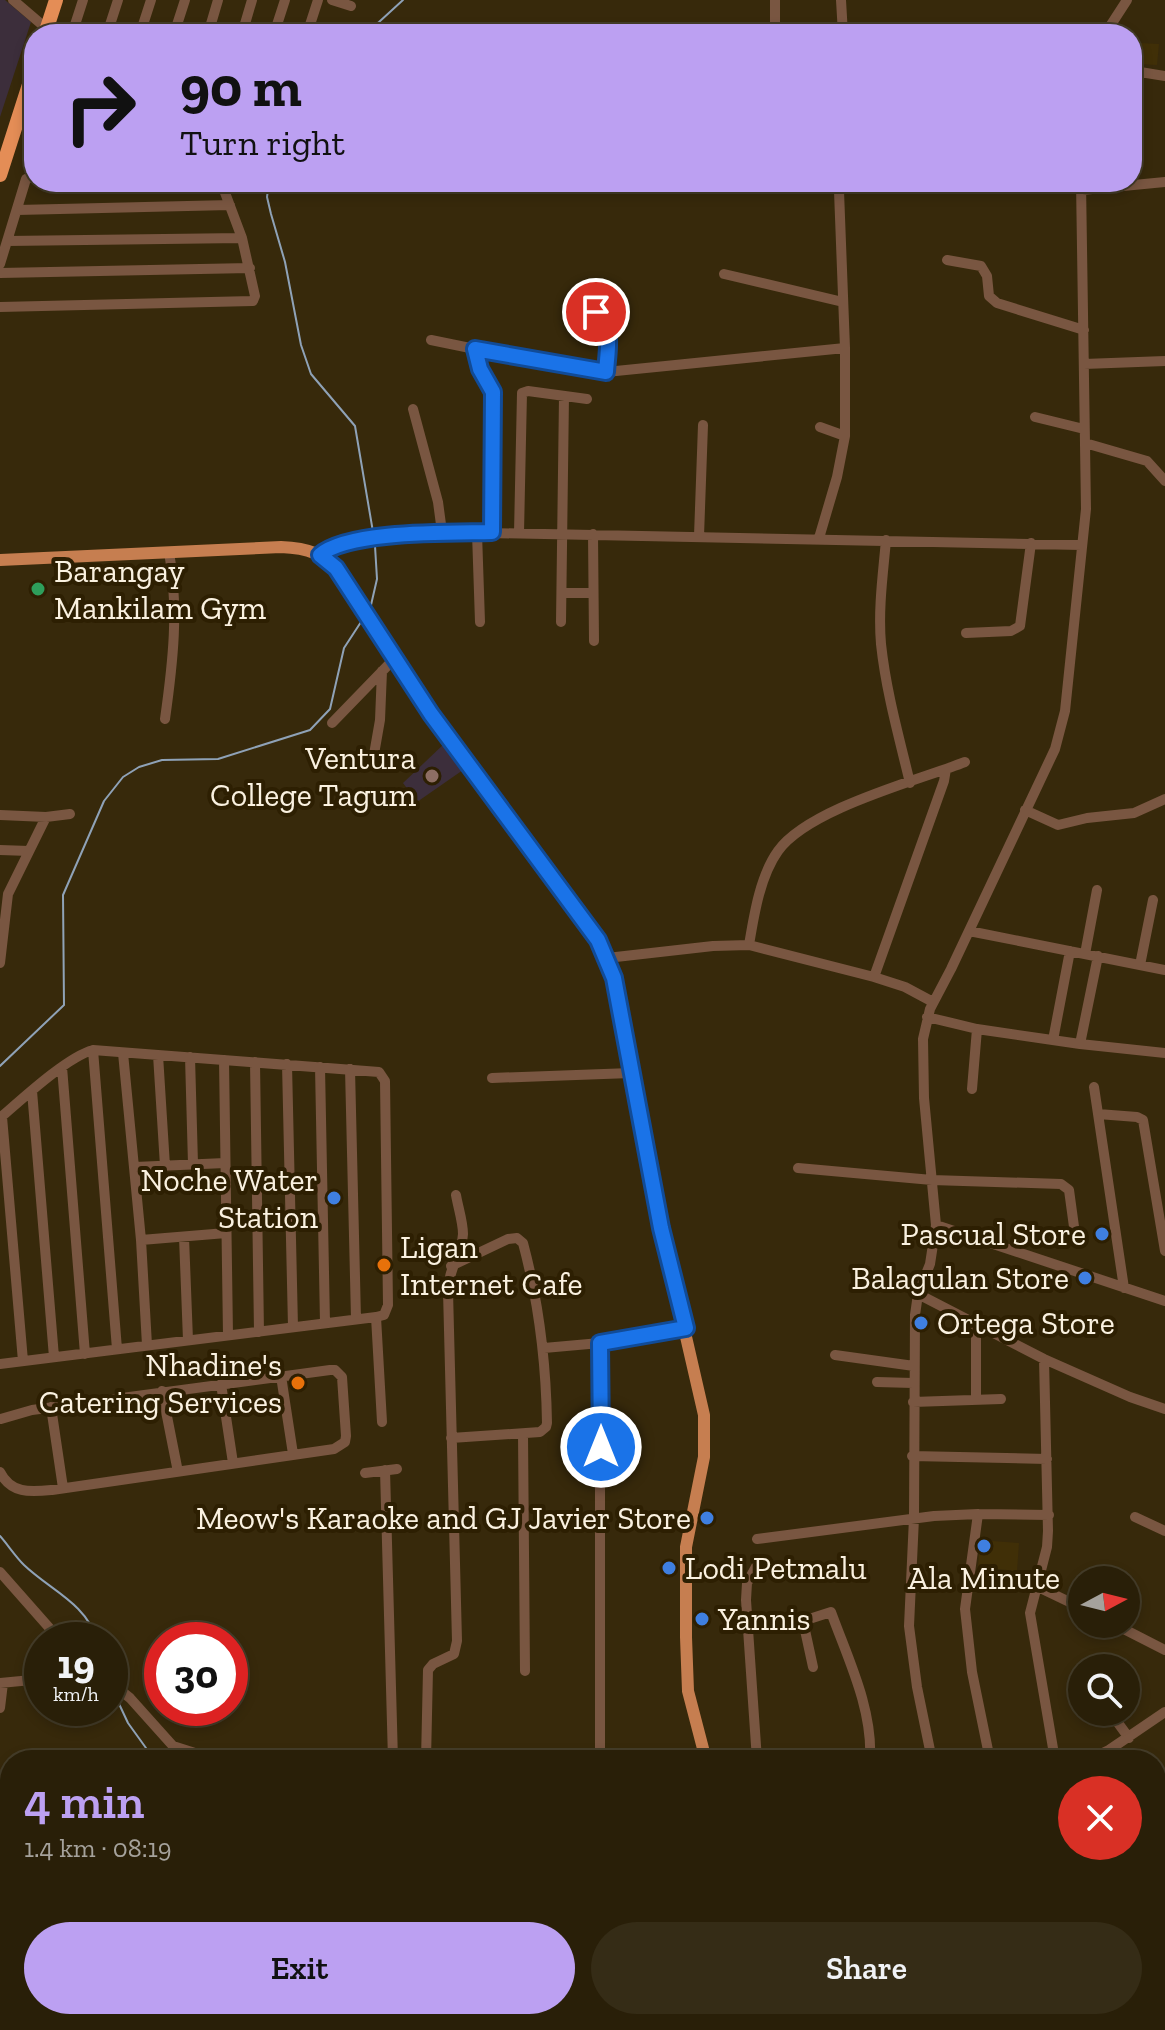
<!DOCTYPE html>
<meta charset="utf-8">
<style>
body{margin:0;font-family:"Zilla Slab",serif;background:#352c16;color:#f1f3f6;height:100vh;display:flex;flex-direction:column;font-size:30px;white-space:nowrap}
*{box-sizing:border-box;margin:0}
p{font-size:26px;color:#a5a29c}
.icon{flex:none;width:44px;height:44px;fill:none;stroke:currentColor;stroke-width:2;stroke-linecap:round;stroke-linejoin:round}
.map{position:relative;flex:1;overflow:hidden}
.details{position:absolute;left:0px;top:1750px;width:1166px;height:280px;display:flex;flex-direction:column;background:#291f08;border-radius:32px 32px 0 0;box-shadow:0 4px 12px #0003,0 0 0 2px #453d29}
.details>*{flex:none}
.hud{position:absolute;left:24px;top:24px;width:1118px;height:168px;border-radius:32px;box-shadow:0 4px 12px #0003,0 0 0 2px #453d29;background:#bca0f2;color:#111;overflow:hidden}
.needle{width:52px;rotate:83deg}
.tools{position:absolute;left:1068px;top:1566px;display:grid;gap:16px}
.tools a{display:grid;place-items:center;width:72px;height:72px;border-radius:50%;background:#291f08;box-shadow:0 4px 12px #0003,0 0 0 2px #453d29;font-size:40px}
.speed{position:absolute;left:24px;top:1622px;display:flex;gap:16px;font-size:40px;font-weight:700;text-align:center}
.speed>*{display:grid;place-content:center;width:104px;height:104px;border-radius:50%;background:#291f08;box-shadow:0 4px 12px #0003,0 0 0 2px #453d29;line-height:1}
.speed small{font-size:20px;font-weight:400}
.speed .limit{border:12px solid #d22;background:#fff;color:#111}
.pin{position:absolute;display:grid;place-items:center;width:68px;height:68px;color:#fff;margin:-34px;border:4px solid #fff;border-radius:50%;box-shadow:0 2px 8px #0007}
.me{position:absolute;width:88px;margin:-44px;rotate:0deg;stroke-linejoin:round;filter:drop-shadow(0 0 6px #0008)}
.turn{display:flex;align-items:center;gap:28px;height:168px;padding:0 24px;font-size:36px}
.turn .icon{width:104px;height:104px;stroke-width:2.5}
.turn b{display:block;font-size:56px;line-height:68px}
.round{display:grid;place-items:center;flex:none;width:84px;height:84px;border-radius:42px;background:#352c16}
.headline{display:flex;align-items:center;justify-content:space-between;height:136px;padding:0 24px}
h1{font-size:48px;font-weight:600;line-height:60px;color:#bca0f2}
.primary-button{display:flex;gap:16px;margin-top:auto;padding:16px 24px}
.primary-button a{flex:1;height:92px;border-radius:48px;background:#bca0f2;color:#111;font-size:32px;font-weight:600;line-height:92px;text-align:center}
.primary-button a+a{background:#352c16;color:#f1f3f6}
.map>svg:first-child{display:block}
.education{fill:#3c2e3b}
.built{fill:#402f07}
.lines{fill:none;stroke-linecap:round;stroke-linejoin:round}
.stream{stroke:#8fa2b7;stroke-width:2}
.minor{stroke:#795641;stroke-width:10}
.major{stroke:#c67e50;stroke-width:12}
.highway{stroke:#e48d56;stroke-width:14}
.route-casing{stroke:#114b97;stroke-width:20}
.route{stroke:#1a73e8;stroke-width:14}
.leisure-dot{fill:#2e9e5b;stroke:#2d1f02;stroke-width:3}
.education-dot{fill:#8d6e63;stroke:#2d1f02;stroke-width:3}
.shop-dot{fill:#3f7fe0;stroke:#2d1f02;stroke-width:3}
.food-dot{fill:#e8710a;stroke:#2d1f02;stroke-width:3}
.labels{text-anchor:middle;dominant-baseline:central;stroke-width:8;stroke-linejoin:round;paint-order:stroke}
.poi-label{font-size:32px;fill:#faf1e0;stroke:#2d1f02;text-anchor:end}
</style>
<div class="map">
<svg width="1165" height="2030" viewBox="0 0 1165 2030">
<rect width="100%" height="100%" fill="#37290b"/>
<!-- education -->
<path class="education" d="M0,0H5L31,22L0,117Z
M446,742L463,770L417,802L403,783Z"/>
<!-- built -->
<path class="built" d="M1139,43L1159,44L1157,65L1138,64Z
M980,1540L1019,1543L1017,1571L978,1567Z"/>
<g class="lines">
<!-- stream -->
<path class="stream" d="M362,34L379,22L403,0
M269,182L267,197L271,214L285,262L301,345L311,374L355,426L373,532
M371,605L377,579L375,546
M0,1066L64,1005L63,895L104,801L123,777L139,767L162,760L218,759L310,730L330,709L344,648L361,622
M0,1536C8,1545 15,1556 24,1565C50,1590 86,1603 97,1640
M113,1691L128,1723L146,1748L144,1760
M85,2030L86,2020"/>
<!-- minor -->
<path class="minor" d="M13,0L47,29
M332,0L351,6
M775,0V34
M841,0L843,34
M72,34L83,0
M107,34L118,0
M140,34L151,0
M174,34L185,0
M208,34L218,0
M242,34L252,0
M274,34L285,0
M307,34L318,0
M1105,34L1127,0
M1134,71L1165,76
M1132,121L1138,72
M1082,190L1165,182
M17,210L230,205
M7,241L242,238
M947,260L981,266L987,276L989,296L997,303L1084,330
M0,264L26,179L34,176
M0,273L250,268
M724,274L843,302
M568,305L596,312L605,320L606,372
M0,307L253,301L255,296L242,238L221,182
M431,340L475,349L480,369L492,387V532
M845,348V436
M475,349L606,372L845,348L839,191L834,182
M1084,364L1165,361
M413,409L438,502L442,532
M1035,417L1084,429
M1085,443L1147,461L1165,481
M477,533L480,622
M519,533L522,393L528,391L587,399
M593,534L594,641
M699,536L703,425
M819,538L837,477L845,436L820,427
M886,540C883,574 878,609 881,644C886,691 899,737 910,783
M320,555L340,543L442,532L1082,545
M562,593H592
M561,622L564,396
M966,633L1011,631L1020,626L1031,543
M165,719C173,662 179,609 169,552
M332,723L394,659
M373,760L380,720L382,671
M1025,810L1058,825L1087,818L1134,813L1165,799
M0,815L46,817L70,814
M0,850L29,851
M969,931L1165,970
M749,945C754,915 760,876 778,851C808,809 916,781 965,762
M1085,954L1097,890
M607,958L713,946L749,945L874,977L905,987L933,1002
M0,963L8,894L46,817
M1140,965L1153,900
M874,977L944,781L946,769
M927,1017L977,1029L1080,1044L1165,1053
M1053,1040L1070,951
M1080,1044L1098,956
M93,1050L117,1349
M123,1053L141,1240L147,1345
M158,1055L165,1166
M190,1057L193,1164
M224,1060L228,1335
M255,1062L259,1332
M287,1064L293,1327
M62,1067L85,1354
M320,1067L325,1323
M350,1069L356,1319
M492,1078L631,1073
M1094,1087L1124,1288
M972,1089L977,1029
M32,1091L54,1357
M1098,1114L1137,1117L1143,1120L1165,1251
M2,1117L23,1361
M0,1118C22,1099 67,1057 93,1050L379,1072L385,1081L388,1305L384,1315L376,1317L0,1364
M135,1167L225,1163
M798,1168L932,1180L1061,1184L1069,1190L1075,1234
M936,1225L1165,1301
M184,1237L188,1340
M141,1240L226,1233
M918,1294L1044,1359L1130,1397L1165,1409
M376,1317L382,1422
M544,1348L600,1343L686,1328
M835,1355L914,1366
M1044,1359L1048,1531L1047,1547L1030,1613L1055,1760
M281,1376L293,1454
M877,1382L913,1383
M221,1384L233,1463
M162,1391L178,1472
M976,1400V1324
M913,1402L1001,1399
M51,1407L63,1488
M523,1434L525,1671
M451,1438L540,1432L546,1427L547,1423C546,1361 539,1303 523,1243L517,1238L508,1239L451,1266
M912,1456L1047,1459
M385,1470L393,1760
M0,1472C11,1494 30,1492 52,1490L334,1449L345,1442L346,1436L342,1377L335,1370H330L32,1410L1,1419
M365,1473L397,1469
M978,1514L965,1609L972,1672L990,1760
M1135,1517L1165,1531
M757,1539L934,1516L978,1514L1049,1515
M0,1572L60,1640
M1036,1586L1082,1608
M1114,1624L1165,1650
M813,1667L803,1621L831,1612C848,1659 873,1709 870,1760
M110,1682L130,1698L173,1746L217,1760
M0,1683L42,1679
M0,1708L3,1683
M1110,1712L1129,1738
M426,1760L428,1670L433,1664L454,1654L457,1641L448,1291C448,1269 462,1254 463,1234C463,1222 458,1207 456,1195
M600,1760V1343
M757,1760L746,1600L747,1583L757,1565
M932,1760L917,1687L909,1626L914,1518L915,1315L918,1294L930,1264L936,1225L924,1098L923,1039L930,1009L951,969L1055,749L1065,711L1086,509L1081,182
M1088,1760L1109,1750L1165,1712
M1156,1865L1165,1866
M0,1888H10
M0,1921L10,1922
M1156,1934L1165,1933
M0,1953L10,1954
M0,1986L10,1987
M1156,2005H1165
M0,2018H10
M287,2020L322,2026
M1070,2020L1075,2030
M39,2023L77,2027
M988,2029V2030
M129,2030L139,2020
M253,2030L255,2020
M377,2030L378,2020
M428,2030L429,2020
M472,2030L473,2020
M523,2030L534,2028
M850,2030L866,2020"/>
<!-- major -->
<path class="major" d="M0,560L281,547C307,548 325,553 340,575L431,714L598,940L614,978L661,1228L704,1415V1457L686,1547V1637L688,1691L706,1760
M743,2030V2020"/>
<!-- highway -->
<path class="highway" d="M45,34L56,0
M0,175L34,69"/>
</g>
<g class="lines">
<defs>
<path id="route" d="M596,312C614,323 607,354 606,372L475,349L480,369L493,392L492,532C452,533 349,530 320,555L336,568L431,714L598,940L614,978L661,1228L686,1328L600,1343L601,1447"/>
</defs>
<!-- route casing -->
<use href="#route" class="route-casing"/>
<!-- route -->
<use href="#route" class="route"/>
</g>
<!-- markers -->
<circle class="leisure-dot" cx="38" cy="589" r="8"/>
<circle class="education-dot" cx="432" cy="776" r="8"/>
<g class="shop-dot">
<circle cx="334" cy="1198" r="8"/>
<circle cx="1102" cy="1234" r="8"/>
<circle cx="1085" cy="1278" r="8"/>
<circle cx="921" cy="1323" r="8"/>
<circle cx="707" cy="1518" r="8"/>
<circle cx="984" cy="1546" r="8"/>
<circle cx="669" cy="1568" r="8"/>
<circle cx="702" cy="1619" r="8"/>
</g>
<g class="food-dot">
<circle cx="384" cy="1265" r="8"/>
<circle cx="298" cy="1383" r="8"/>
</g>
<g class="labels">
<!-- poi labels -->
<g class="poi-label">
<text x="54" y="571" text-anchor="start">Barangay<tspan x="54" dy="37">Mankilam Gym</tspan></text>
<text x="416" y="758">Ventura<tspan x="416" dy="37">College Tagum</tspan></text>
<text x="318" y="1180">Noche Water<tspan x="318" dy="37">Station</tspan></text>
<text x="1086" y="1234">Pascual Store</text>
<text x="400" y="1247" text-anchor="start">Ligan<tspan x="400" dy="37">Internet Cafe</tspan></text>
<text x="1069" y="1278">Balagulan Store</text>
<text x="937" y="1323" text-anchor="start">Ortega Store</text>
<text x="282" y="1365">Nhadine's<tspan x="282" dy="37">Catering Services</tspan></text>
<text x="691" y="1518">Meow's Karaoke and GJ Javier Store</text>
<text x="685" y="1568" text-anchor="start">Lodi Petmalu</text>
<text x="984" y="1578" text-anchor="middle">Ala Minute</text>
<text x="718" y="1619" text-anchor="start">Yannis</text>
</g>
</g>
</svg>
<div class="tools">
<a><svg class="needle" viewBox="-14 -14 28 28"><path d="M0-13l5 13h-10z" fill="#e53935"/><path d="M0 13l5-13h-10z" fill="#a5a29c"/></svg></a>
<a><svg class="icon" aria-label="search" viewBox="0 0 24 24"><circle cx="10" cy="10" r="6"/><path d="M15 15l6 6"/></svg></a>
</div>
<div class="speed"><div>19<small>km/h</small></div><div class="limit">30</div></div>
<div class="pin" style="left:596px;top:312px;background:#d93025"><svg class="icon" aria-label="arrive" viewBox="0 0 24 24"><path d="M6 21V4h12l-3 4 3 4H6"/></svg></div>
<svg class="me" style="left:601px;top:1447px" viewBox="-20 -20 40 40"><circle r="17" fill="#1a73e8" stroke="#fff" stroke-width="3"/><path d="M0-11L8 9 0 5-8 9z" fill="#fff"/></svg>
<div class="hud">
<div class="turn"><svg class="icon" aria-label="right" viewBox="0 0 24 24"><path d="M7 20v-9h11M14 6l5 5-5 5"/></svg><div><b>90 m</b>Turn right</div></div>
</div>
<section class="details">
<div class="headline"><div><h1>4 min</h1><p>1.4 km · 08:19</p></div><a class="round" style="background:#d93025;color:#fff"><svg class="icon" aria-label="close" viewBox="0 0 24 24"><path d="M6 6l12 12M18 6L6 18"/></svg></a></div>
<div class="primary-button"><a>Exit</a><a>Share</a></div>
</section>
</div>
